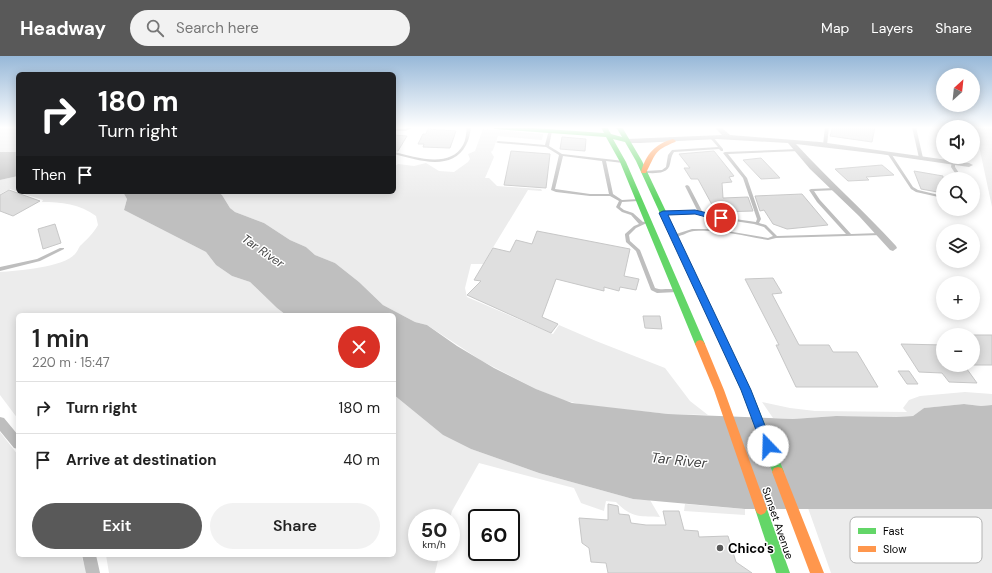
<!DOCTYPE html>
<meta charset="utf-8">
<style>
body{margin:0;font-family:"DM Sans",sans-serif;background:#f2f2f2;color:#222;height:100vh;display:flex;flex-direction:column;font-size:15px;white-space:nowrap}
*{box-sizing:border-box;margin:0}
p{font-size:13px;color:#767676}
.icon{flex:none;width:22px;height:22px;fill:none;stroke:currentColor;stroke-width:2;stroke-linecap:round;stroke-linejoin:round}
.map{position:relative;flex:1;overflow:hidden}
.drawer{position:absolute;left:16px;top:257px;width:380px;height:244px;display:flex;flex-direction:column;background:#fff;border-radius:6px;box-shadow:0 2px 10px #0003}
.drawer>*{flex:none}
.banner{position:absolute;left:16px;top:16px;width:380px;height:122px;border-radius:6px;box-shadow:0 2px 10px #0003;background:#202124;color:#fff;overflow:hidden}
.needle{width:26px;rotate:27deg}
.tools{position:absolute;left:936px;top:12px;display:grid;gap:8px}
.tools a{display:grid;place-items:center;width:44px;height:44px;border-radius:50%;background:#fff;box-shadow:0 2px 10px #0003;font-size:20px}
.speed{position:absolute;left:408px;top:453px;display:flex;gap:8px;font-size:20px;font-weight:700;text-align:center}
.speed>*{display:grid;place-content:center;width:52px;height:52px;border-radius:50%;background:#fff;box-shadow:0 2px 10px #0003;line-height:1}
.speed small{font-size:10px;font-weight:400}
.speed .limit{border:2px solid #111;border-radius:6px;background:#fff;color:#111}
.pin{position:absolute;display:grid;place-items:center;width:34px;height:34px;color:#fff;margin:-17px;border:2px solid #fff;border-radius:50%;box-shadow:0 1px 4px #0007}
.me{position:absolute;width:44px;margin:-22px;rotate:339deg;stroke-linejoin:round;filter:drop-shadow(0 0 3px #0008)}
.turn{display:flex;align-items:center;gap:14px;height:84px;padding:0 16px;font-size:18px}
.turn .icon{width:52px;height:52px;stroke-width:2.5}
.turn b{display:block;font-size:28px;line-height:34px}
.then{display:flex;align-items:center;height:38px;padding:0 16px;background:#0003;gap:8px;font-size:15px}
.round{display:grid;place-items:center;flex:none;width:42px;height:42px;border-radius:21px;background:#f2f2f2}
.headline{display:flex;align-items:center;justify-content:space-between;height:68px;padding:0 16px}
h1{font-size:24px;font-weight:600;line-height:30px}
.cta{display:flex;gap:8px;margin-top:auto;padding:8px 16px}
.cta a{flex:1;height:46px;border-radius:24px;background:#595959;color:#fff;font-size:16px;font-weight:600;line-height:46px;text-align:center}
.cta a+a{background:#f2f2f2;color:#222}
ul{padding:0;list-style:none}
li{display:flex;align-items:center;gap:12px;height:52px;padding:0 16px;border-top:1px solid #e0e0e0}
li div{flex:1}
li b{display:block;font-size:15px}
li em{font-style:normal}
header{display:flex;align-items:center;gap:24px;box-sizing:border-box;height:56px;padding:0 20px;background:#595959;color:#fff}
header strong{font-size:19px}
nav{display:flex;gap:22px;margin-inline-start:auto;font-size:14px}
.search{width:280px;height:36px;background:#f2f2f2;display:flex;align-items:center;gap:10px;box-sizing:border-box;padding:0 14px;border-radius:22px;color:#767676;font-size:15px}
.map>svg:first-child{display:block}
.green{fill:#ececec}
.water{fill:#bfbfbf}
.building{fill:#dfdfdf;stroke:#c7c7c7}
.lines{fill:none;stroke-linecap:round;stroke-linejoin:round}
.lane{fill:#bebebe;fill-rule:evenodd}
.street{fill:#bebebe;fill-rule:evenodd}
.fast{fill:#63d668;fill-rule:evenodd}
.slow{fill:#ff974d;fill-rule:evenodd}
.route{fill:#1a73e8;stroke:#114b97}
.poi-dot{fill:#595959;stroke:#fff;stroke-width:1.5}
.labels{text-anchor:middle;dominant-baseline:central;stroke-width:3;stroke-linejoin:round;paint-order:stroke}
.street-label{font-size:11px;fill:#000;stroke:#fff}
.water-label{font-size:12px;font-style:italic;fill:#444;stroke:#fff}
.near-poi-label{font-size:13px;font-weight:bold;fill:#000;stroke:#fff;text-anchor:start}
.near-water-label{font-size:14px;font-style:italic;fill:#444;stroke:#fff}
.key{fill:#fff;stroke:#b2b2b2;stroke-width:1}
.key-label{font-size:11px;fill:#000}
</style>
<header>
<strong>Headway</strong>
<div class="search"><svg class="icon" aria-label="search" viewBox="0 0 24 24"><circle cx="10" cy="10" r="6"/><path d="M15 15l6 6"/></svg>Search here</div>
<nav><a>Map</a><a>Layers</a><a>Share</a></nav>
</header>
<div class="map">
<svg width="992" height="517" viewBox="0 0 992 517">
<rect width="100%" height="100%" fill="#fff"/>
<!-- green -->
<path class="green" d="M0,71H18V96H0Z
M975,71H992V151Z
M483,73L543,78L542,84L498,80L493,94L491,96L494,101L485,122H489L497,130L541,133L542,135L528,134L483,208H471L465,232L467,241L553,278L559,269L596,285L665,312L690,345L708,359L668,358L583,349L563,344L536,333L482,305L427,269L415,266L383,249L359,226L335,207L315,199L306,191L290,184L264,167L235,156L230,152L222,139L218,136H394V111L398,108L414,110L426,107L439,115L454,116L468,106L470,103L468,98L475,95Z
M18,120V136L10,133L0,138V124Z
M18,136H123L127,143L124,154L206,196L216,209L232,220L250,226L277,252L286,259H18V363L0,339V216C17,215 64,211 75,198C77,196 78,193 80,190C87,183 93,178 98,169L96,160C80,148 61,146 42,146L43,144Z
M965,336L992,338V349L981,350L964,348L924,352L913,360L897,361L836,360L793,363L773,362L762,346L790,352L815,355L907,356L903,352L909,344L920,340Z
M394,339L443,379L471,393L539,417L633,443L650,444L660,461C638,460 632,462 616,446L606,445L604,455L581,447L574,432L479,407L452,455L450,462H417V496H440L435,517H109L106,499H394Z
M0,376L18,399V499H81L87,517H0Z
M685,448L745,453V459L684,455Z
M808,452L992,453V517H831Z"/>
<!-- water -->
<path class="water" d="M0,96H18V120L0,124Z
M123,136H218L222,139L230,152L235,156L264,167L290,184L306,191L315,199L335,207L359,226L383,249L415,266L427,269L457,290L494,312L536,333L572,347L668,358L793,363L836,360L897,361L913,360L924,352L964,348L981,350L992,349V453H745L633,443L539,417L471,393L443,379L394,339V259H286L277,252L250,226L232,220L216,209L206,196L124,154L127,143Z"/>
<!-- building -->
<path class="building" d="M833,71H875L872,86L830,80Z
M428,73L456,75L450,92L423,91L424,88H418L423,78H426Z
M394,79L407,80L398,95H394Z
M562,81L586,83L585,95L560,93Z
M511,95L550,98L546,132L504,129Z
M714,95L734,120L729,121L732,126L722,127L723,142L748,141L753,155L716,156L698,123H691L684,112H690L679,98Z
M761,102L780,122L761,123L743,104Z
M882,109L894,119L866,121L869,124L848,125L835,113Z
M914,115L943,120V137L921,133Z
M9,134L40,145L13,160L0,155V139Z
M802,138L828,169L787,173L773,168L764,154L760,155L755,140Z
M55,168L61,187L43,193L38,173Z
M537,175L630,193L624,220L639,223L636,234L620,231L619,235L604,231V235L556,223L542,261L558,268L551,277L467,239L481,225L474,224L493,192L510,196L516,184L532,188Z
M773,222L782,237L772,238L799,289H829L833,296H857L878,331H796L776,289H779L745,223Z
M643,260H660L662,273L645,272Z
M973,279H992V309H973Z
M901,288L943,289V309H964L977,327L949,326L942,317L919,316Z
M898,315H909L918,328H907Z
M608,448L618,450L619,458L629,459L631,467L646,469H666L663,455H679L684,474L698,475L699,481L728,480L736,506L752,517H608L606,507L591,506L589,492L582,487L579,462L608,464Z"/>
<g class="lines">
<!-- lane -->
<path class="lane" d="M409,71H413L406,75H394V73H405Z
M467,71H471C470,77 469,84 466,89C452,116 417,104 394,98V96C415,101 450,113 463,89C466,84 466,77 467,71Z
M825,71H829L827,89L825,90L823,89Z
M912,71H916L923,102L922,103L919,102Z
M549,74L552,75L549,90L562,98L624,105V107H623L606,105L613,138L622,144L639,143L640,144L638,145L622,146L620,151L624,154L633,157L643,166L647,165L649,166L636,172L629,179L630,185L640,194L655,232C662,235 671,231 677,235V236L657,237L651,234L636,195L626,186L625,179V178L634,170L639,168L631,159L622,156L617,152L616,151L619,145L610,140H590L556,136L551,134L559,99L546,91L498,87L496,86L498,85L545,89ZM563,100L602,105L609,138H590L555,133Z
M711,81H713L723,93V95H721L719,93L674,96C671,100 671,104 670,108C668,119 653,117 645,117L643,116L645,115L662,114L666,111L668,99L672,94L718,91L711,83Z
M798,93H799V95L728,98L747,122L761,163L759,167L766,169L777,180L846,178L817,146L809,134L811,133L836,132L838,133L837,134L814,135L820,144L851,178L880,177L882,178V179L776,182L768,184C744,180 719,173 694,175C687,176 681,181 673,181V179L692,173H715L768,182L773,180L764,171L754,168L721,163L695,157L664,158L662,157L664,156L695,155L698,156L685,130L687,129L689,130L703,157L721,161L756,166L757,163L743,122L723,97L725,96Z
M888,96H890L913,131L918,134L943,140V142L916,136L911,133L887,97Z
M952,105L955,106V111L963,123H959L951,111Z
M60,192H64V193L40,205L0,215V211L37,203Z"/>
<!-- street -->
<path class="street" d="M714,71H721L730,79L820,86L969,107L973,109L969,111L880,98L796,88C828,123 864,155 896,190L897,192L893,195L890,194L859,160L810,113L788,87L717,83L640,87H627L624,85L627,83L722,79Z
M0,361L4,362L18,379V393L14,392L0,375Z
M82,499H96L100,517H86Z"/>
<!-- fast -->
<path class="fast" d="M492,71H518L604,77L601,71H607L611,78L622,81L616,71H622L642,105L751,334L784,416L782,420L778,421L774,420L741,334L636,105L625,86L613,83L626,106L705,288L703,291H697L695,288L620,106L606,81L495,73Z
M761,447L765,449L767,453L790,517H776L755,453L757,449Z"/>
<!-- slow -->
<path class="slow" d="M673,83L676,85L675,86C653,95 656,98 646,117H642L641,116C646,98 655,88 673,83Z
M700,284L703,285L705,288L724,334L767,453L765,457L761,459L757,457L755,453L714,334L695,288L697,285Z
M778,411L782,412L784,416L824,517H810L772,416L774,412Z"/>
</g>
<!-- sky -->
<linearGradient id="sky" x2="0" y2="1"><stop stop-color="#97b8d8"/><stop offset="0.5" stop-color="#fff"/><stop offset="1" stop-color="#fff" stop-opacity="0"/></linearGradient>
<rect width="992" height="143" fill="url(#sky)"/>
<!-- route -->
<path class="route" d="M695,154L724,161L725,162L721,165L695,158L668,159L751,334L773,390L772,394L768,395L764,394L762,390L741,334L659,157L663,155Z"/>
<!-- markers -->
<circle class="poi-dot" cx="720" cy="492" r="4"/>
<g class="labels">
<!-- street labels -->
<g class="street-label">
<text transform="translate(778 467) rotate(71)">Sunset Avenue</text>
</g>
<!-- water labels -->
<g class="water-label">
<text transform="translate(263 195) rotate(35)">Tar River</text>
</g>
<!-- near-poi labels -->
<g class="near-poi-label">
<text x="728" y="492">Chico's</text>
</g>
<!-- near-water labels -->
<g class="near-water-label">
<text transform="translate(679 404) rotate(6)">Tar River</text>
</g>
</g>
<!-- legend -->
<rect x="850" y="461" width="132" height="46" rx="6" class="key"/>
<rect x="858" y="472" width="18" height="6" fill="#63d668"/>
<rect x="858" y="490" width="18" height="6" fill="#ff974d"/>
<g class="key-label">
<text x="883" y="479">Fast</text>
<text x="883" y="497">Slow</text>
</g>
</svg>
<div class="tools">
<a><svg class="needle" viewBox="-14 -14 28 28"><path d="M0-13l5 13h-10z" fill="#e53935"/><path d="M0 13l5-13h-10z" fill="#767676"/></svg></a>
<a><svg class="icon" aria-label="sound" viewBox="0 0 24 24"><path d="M4 9h4l5-4v14l-5-4H4zM17 9q2 3 0 6"/></svg></a>
<a><svg class="icon" aria-label="search" viewBox="0 0 24 24"><circle cx="10" cy="10" r="6"/><path d="M15 15l6 6"/></svg></a>
<a><svg class="icon" aria-label="layers" viewBox="0 0 24 24"><path d="M12 4l9 5-9 5-9-5zM3 14l9 5 9-5"/></svg></a>
<a>+</a>
<a>−</a>
</div>
<div class="speed"><div>50<small>km/h</small></div><div class="limit">60</div></div>
<div class="pin" style="left:721px;top:162px;background:#d93025"><svg class="icon" aria-label="arrive" viewBox="0 0 24 24"><path d="M6 21V4h12l-3 4 3 4H6"/></svg></div>
<svg class="me" style="left:768px;top:390px" viewBox="-20 -20 40 40"><circle r="19" fill="#fff"/><path d="M0-13L10 11 0 6-10 11z" fill="#1a73e8"/></svg>
<div class="banner">
<div class="turn"><svg class="icon" aria-label="right" viewBox="0 0 24 24"><path d="M7 20v-9h11M14 6l5 5-5 5"/></svg><div><b>180 m</b>Turn right</div></div>
<div class="then">Then<svg class="icon" aria-label="arrive" viewBox="0 0 24 24"><path d="M6 21V4h12l-3 4 3 4H6"/></svg></div>
</div>
<section class="drawer">
<div class="headline"><div><h1>1 min</h1><p>220 m · 15:47</p></div><a class="round" style="background:#d93025;color:#fff"><svg class="icon" aria-label="close" viewBox="0 0 24 24"><path d="M6 6l12 12M18 6L6 18"/></svg></a></div>
<ul>
<li><svg class="icon" aria-label="right" viewBox="0 0 24 24"><path d="M7 20v-9h11M14 6l5 5-5 5"/></svg><div><b>Turn right</b></div><em>180 m</em></li>
<li><svg class="icon" aria-label="arrive" viewBox="0 0 24 24"><path d="M6 21V4h12l-3 4 3 4H6"/></svg><div><b>Arrive at destination</b></div><em>40 m</em></li>
</ul>
<div class="cta"><a>Exit</a><a>Share</a></div>
</section>
</div>
